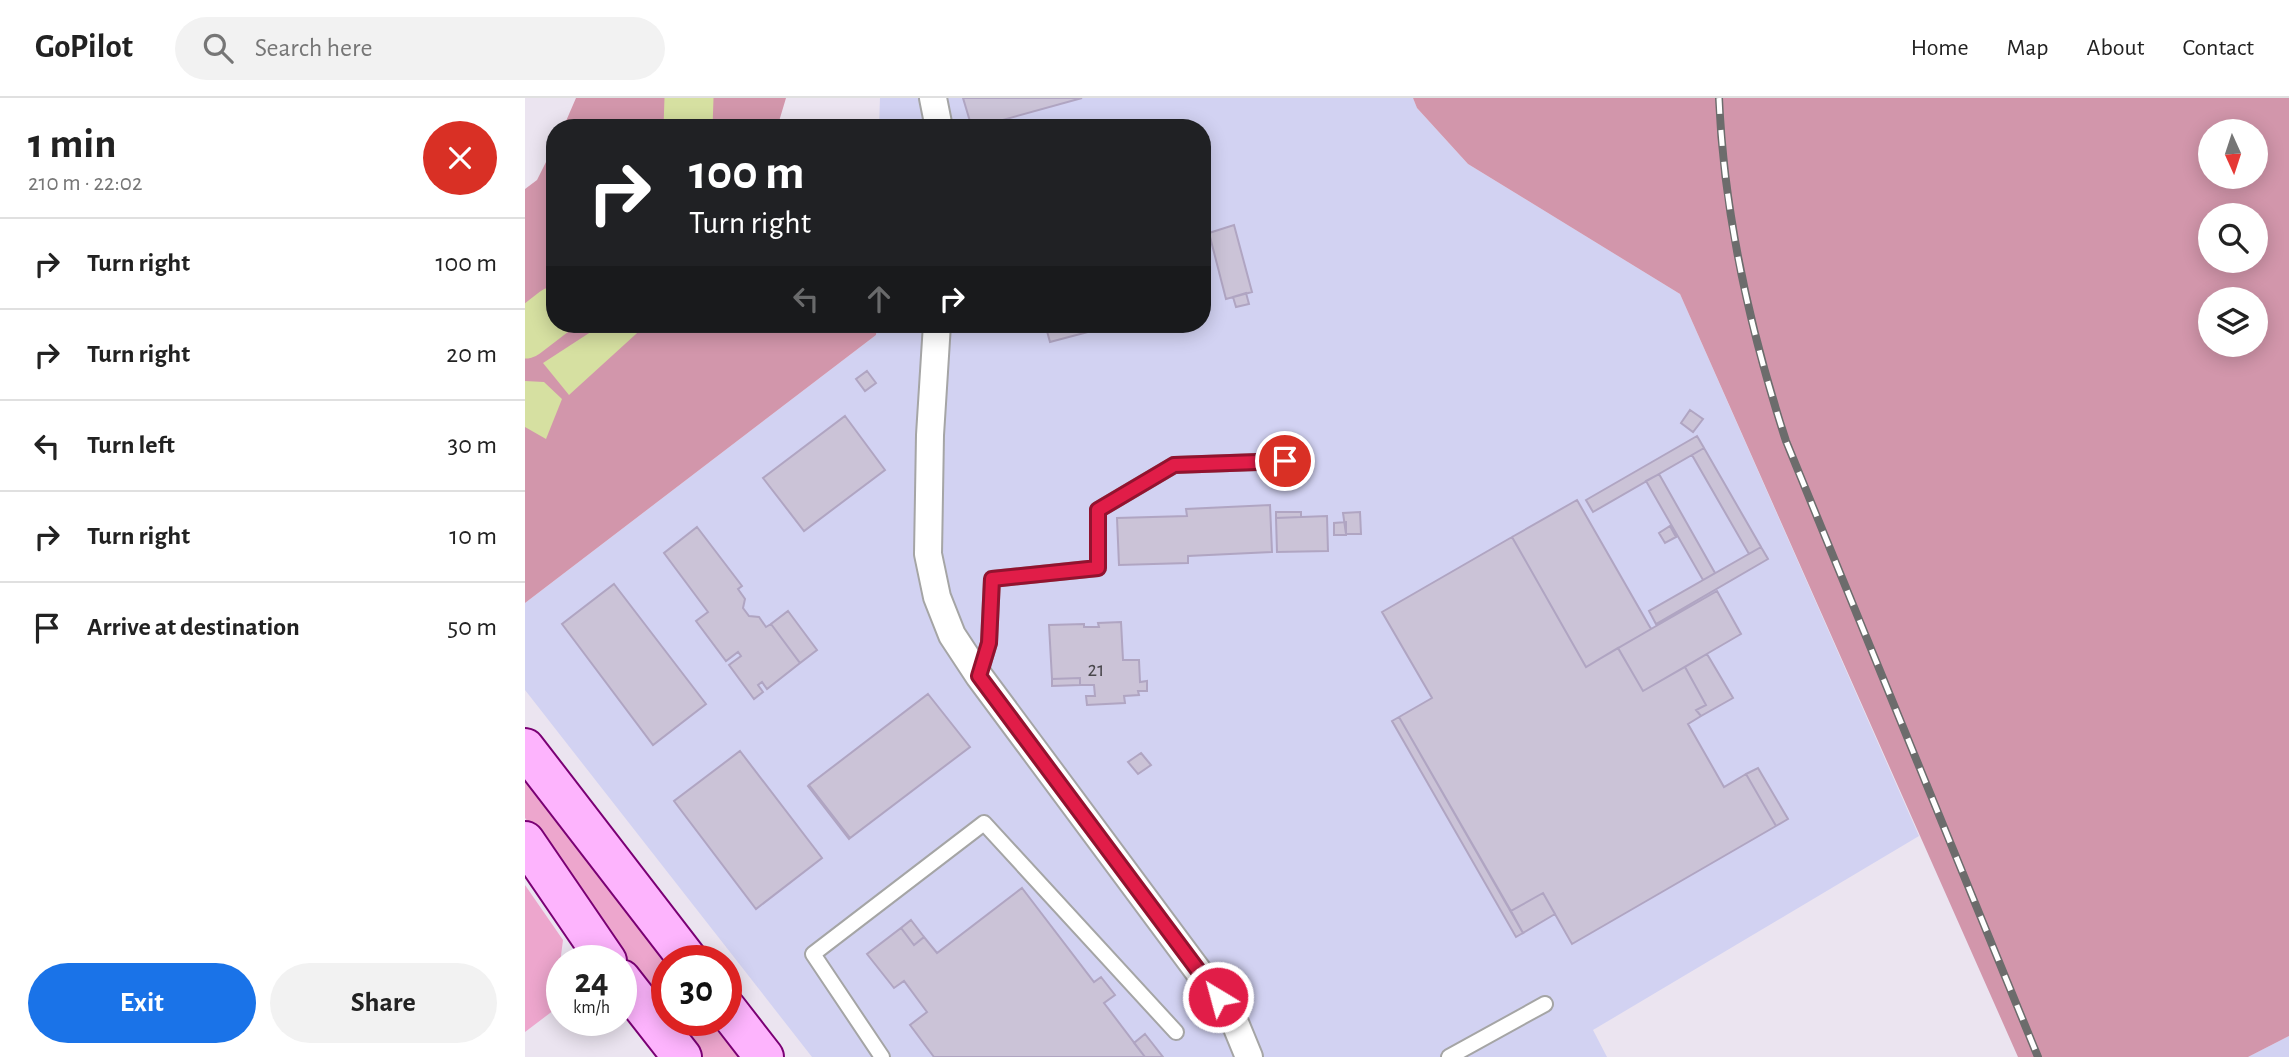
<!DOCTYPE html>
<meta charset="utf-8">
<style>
body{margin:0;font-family:"Alegreya Sans",sans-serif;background:#f2f2f2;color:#222;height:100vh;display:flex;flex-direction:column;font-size:26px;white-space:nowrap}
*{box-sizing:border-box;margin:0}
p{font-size:23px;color:#767676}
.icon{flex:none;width:38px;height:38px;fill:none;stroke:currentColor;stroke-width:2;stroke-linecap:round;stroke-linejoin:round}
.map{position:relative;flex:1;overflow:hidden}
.drawer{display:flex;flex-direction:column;background:#fff;width:525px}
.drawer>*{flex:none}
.guide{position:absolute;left:21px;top:21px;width:665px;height:214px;border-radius:28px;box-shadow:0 4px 18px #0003;background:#202124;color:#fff;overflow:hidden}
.needle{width:46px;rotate:177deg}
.controls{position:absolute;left:1673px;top:21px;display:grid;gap:14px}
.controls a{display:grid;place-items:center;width:70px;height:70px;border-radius:50%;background:#fff;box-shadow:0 4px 18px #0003;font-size:35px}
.speed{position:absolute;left:21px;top:847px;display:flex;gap:14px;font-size:35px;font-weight:700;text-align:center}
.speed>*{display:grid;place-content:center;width:91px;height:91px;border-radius:50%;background:#fff;box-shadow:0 4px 18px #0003;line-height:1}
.speed small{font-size:18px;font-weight:400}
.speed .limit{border:10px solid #d22;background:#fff;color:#111}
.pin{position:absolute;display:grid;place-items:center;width:60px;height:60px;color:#fff;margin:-30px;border:4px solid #fff;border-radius:50%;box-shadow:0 2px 7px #0007}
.me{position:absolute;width:77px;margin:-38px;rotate:323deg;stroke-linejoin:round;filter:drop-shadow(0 0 5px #0008)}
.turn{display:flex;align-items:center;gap:24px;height:147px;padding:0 28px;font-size:32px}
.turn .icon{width:91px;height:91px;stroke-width:2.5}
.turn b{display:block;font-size:49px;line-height:60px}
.lanes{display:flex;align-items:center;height:66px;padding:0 28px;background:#0003;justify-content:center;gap:35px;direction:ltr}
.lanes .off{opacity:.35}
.round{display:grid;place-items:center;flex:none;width:74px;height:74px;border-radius:37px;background:#f2f2f2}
.headline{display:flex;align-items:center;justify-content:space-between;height:119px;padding:0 28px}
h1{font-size:42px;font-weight:700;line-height:52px}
.cta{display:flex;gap:14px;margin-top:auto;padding:14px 28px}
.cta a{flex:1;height:80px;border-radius:42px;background:#1a73e8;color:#fff;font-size:28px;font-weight:700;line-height:80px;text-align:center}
.cta a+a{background:#f2f2f2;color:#222}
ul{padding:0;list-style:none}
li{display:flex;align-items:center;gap:21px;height:91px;padding:0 28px;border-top:2px solid #e0e0e0}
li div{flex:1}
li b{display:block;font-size:26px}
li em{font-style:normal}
header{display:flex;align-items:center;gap:42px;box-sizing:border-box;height:98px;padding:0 35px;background:#fff;border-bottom:2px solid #e0e0e0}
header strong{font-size:33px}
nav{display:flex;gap:38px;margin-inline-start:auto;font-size:24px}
.search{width:490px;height:63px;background:#f2f2f2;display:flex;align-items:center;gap:18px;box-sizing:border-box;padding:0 24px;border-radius:38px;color:#767676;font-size:26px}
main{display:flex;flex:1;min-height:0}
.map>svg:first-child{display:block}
.commercial{fill:#d2d2f2}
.grass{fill:#eda6cd}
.forest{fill:#d296ab;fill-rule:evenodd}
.water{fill:#d6e0a1}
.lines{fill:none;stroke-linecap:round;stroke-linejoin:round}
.river{stroke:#d6e0a1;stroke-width:49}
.building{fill:#cbc3d7;stroke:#b0a5c2;stroke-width:2}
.lane-casing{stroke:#a5a5a5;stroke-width:18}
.street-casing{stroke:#a5a5a5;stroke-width:30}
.secondary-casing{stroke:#7a0074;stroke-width:42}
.lane{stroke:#fff;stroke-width:14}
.street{stroke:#fff;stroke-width:26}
.secondary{stroke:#fdb4fd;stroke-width:38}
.rail-casing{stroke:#6c6c6c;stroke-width:8}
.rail{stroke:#fff;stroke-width:5;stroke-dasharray:16;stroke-linecap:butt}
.route-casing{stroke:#92132f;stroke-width:18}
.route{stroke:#e11d48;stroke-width:12}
.labels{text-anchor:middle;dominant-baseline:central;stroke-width:7;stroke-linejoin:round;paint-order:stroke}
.number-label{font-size:21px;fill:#49474c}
</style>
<header>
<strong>GoPilot</strong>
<div class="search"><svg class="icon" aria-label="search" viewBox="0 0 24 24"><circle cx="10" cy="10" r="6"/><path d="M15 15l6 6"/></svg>Search here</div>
<nav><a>Home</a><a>Map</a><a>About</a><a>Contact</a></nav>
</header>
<main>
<section class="drawer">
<div class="headline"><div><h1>1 min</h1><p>210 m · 22:02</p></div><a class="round" style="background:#d93025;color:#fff"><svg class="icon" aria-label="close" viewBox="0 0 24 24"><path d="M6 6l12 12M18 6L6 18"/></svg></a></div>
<ul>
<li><svg class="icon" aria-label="right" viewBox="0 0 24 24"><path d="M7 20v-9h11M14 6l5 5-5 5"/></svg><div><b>Turn right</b></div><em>100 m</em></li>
<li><svg class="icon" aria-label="right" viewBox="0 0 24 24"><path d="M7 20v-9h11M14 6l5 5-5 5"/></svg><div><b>Turn right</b></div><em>20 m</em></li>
<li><svg class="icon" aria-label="left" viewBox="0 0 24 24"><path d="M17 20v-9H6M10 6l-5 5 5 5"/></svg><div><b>Turn left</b></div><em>30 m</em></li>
<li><svg class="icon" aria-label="right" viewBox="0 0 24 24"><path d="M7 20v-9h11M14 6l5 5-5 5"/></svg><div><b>Turn right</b></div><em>10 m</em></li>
<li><svg class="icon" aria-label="arrive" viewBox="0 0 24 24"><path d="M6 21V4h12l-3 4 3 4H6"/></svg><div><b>Arrive at destination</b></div><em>50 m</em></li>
</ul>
<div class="cta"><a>Exit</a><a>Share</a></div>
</section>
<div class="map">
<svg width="1764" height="959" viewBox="0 0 1764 959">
<rect width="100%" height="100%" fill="#ebe4f0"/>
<!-- commercial -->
<path class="commercial" d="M355,0H888L892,10L943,66L1155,196L1394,738L1068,932L1082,959H287L0,592V505L351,237L352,226H677V30H354Z
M1764,938V959H1723Z"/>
<!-- grass -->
<path class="grass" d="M0,671L142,863V914L0,720Z
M0,787L38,842L29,912L0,934Z
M148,922H198L226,959H175Z"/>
<!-- forest -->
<path class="forest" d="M51,0H261L252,30H38Z
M888,0H1764V938L1723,959H1493L1155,196L943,66L892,10ZM1685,33H1731V79H1685ZM1685,117H1731V163H1685ZM1685,201H1731V247H1685Z
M30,46V226H352L351,237L0,505V91L12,82Z"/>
<!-- water -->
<path class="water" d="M78,226H122L44,297L18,265Z
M0,283L19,284L37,301L21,341L0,329Z"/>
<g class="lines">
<!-- river -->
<path class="river" d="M163,30L164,0
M0,236L30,213"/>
</g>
<!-- building -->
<path class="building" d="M438,0H557L449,30H447Z
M709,127L727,194L701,201L684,135Z
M721,195L724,206L711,209L708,199Z
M520,226H593L525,244Z
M342,273L351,285L340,293L331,281Z
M1165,312L1178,321L1168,334L1156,325Z
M320,318L360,372L279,433L238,380Z
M1172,338L1179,350L1068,414L1061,402Z
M1179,350L1236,449L1224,456L1167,357Z
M1134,376L1190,475L1178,482L1121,383Z
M1052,402L1126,531L1061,569L987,439Z
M745,407L747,454L663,458V465L594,467L592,420L662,418L661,411Z
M751,414H776V419L751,420Z
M835,414L836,436H821L818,415Z
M802,418L803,453L752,454L751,420Z
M821,424V437H809V425Z
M1145,428L1151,439L1140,445L1134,435Z
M172,429L217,488L213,491L220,501L218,510L224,518L234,519L241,529L246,526L275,565L242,591L237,584L233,587L238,594L229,601L204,567L216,558L213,554L201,563L171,523L183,514L139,455Z
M987,439L1061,569L1093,550L1118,593L1160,569L1181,607L1171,612L1176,618L1163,626L1199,689L1221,676L1251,728L1047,846L1018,795L986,813L874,619L907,600L857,514Z
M1236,449L1243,461L1131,526L1124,513Z
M89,486L181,606L128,647L37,526Z
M1192,493L1216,536L1118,593L1093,550Z
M263,513L292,552L275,565L246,526Z
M596,524L598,562H614L615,584L622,583V593H613L614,597L599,598L600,605L562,607L561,598H570L569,587H555V580L527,581L524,527L559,526V529H574L573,525Z
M1182,556L1208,600L1176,618L1171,612L1181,607L1160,569Z
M555,580V587L527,588V581Z
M403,596L445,649L325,740L284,687Z
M874,619L998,835L991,839L867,623Z
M215,653L297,760L231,811L149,703Z
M616,655L626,667L613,676L603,664Z
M1233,670L1263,721L1251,728L1221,676Z
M284,687L325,740L324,741L283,688Z
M497,790L569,884L576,879L590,897L579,905L620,959H409L385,927L402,914L379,883L369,890L342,856L376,830L389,847L399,839L412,855Z
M1018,795L1030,816L998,835L986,813Z
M386,822L399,839L389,847L376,830Z
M620,936L638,959H620L609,945Z"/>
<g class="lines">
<defs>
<path id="lane" d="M454,578L464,545L467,481L573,470V412L649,367L760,363
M357,959L288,856L459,725L651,934
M924,959L1020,906"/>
<path id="street" d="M408,0L414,30
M412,226L405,337L403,456L412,499L427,537L454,578L708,920L724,959"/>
<path id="secondary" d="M0,650L164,863
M0,743L82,863
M96,881L157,959
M201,910L239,959"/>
</defs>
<!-- lane casing -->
<use href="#lane" class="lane-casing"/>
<!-- street casing -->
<use href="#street" class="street-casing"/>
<!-- secondary casing -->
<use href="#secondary" class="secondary-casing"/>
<!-- lane -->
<use href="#lane" class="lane"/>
<!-- street -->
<use href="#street" class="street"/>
<!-- secondary -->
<use href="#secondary" class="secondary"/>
<defs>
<path id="rail" d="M1194,0C1199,117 1225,232 1261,343L1513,959"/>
</defs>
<!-- rail casing -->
<use href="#rail" class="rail-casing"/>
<!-- rail -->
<use href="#rail" class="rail"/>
</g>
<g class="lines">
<defs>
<path id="route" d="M693,899L454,578L464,545L467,481L573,470V412L649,367L760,363"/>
</defs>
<!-- route casing -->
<use href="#route" class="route-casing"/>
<!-- route -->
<use href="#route" class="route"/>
</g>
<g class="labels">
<!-- number labels -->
<g class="number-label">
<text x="571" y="571">21</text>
</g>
</g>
</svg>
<div class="controls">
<a><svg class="needle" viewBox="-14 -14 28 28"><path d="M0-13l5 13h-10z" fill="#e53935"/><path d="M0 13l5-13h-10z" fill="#767676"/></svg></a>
<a><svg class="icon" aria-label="search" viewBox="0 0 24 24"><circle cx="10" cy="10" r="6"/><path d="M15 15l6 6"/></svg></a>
<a><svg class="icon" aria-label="layers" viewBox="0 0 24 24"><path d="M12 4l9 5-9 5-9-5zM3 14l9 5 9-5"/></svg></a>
</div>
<div class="speed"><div>24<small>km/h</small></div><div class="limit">30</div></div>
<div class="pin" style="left:760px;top:363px;background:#d93025"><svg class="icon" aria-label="arrive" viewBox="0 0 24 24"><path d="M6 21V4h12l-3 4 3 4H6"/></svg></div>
<svg class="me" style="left:693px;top:899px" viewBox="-20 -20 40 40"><circle r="17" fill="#e11d48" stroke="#fff" stroke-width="3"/><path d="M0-11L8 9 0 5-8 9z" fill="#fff"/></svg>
<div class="guide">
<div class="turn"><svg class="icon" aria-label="right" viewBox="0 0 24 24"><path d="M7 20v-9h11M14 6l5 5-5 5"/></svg><div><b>100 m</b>Turn right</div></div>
<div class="lanes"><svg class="icon off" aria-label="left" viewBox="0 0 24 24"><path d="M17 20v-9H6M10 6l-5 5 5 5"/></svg><svg class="icon off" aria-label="ahead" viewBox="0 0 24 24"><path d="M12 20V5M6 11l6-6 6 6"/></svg><svg class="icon" aria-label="right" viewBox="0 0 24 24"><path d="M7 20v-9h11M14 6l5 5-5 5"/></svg></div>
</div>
</div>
</main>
